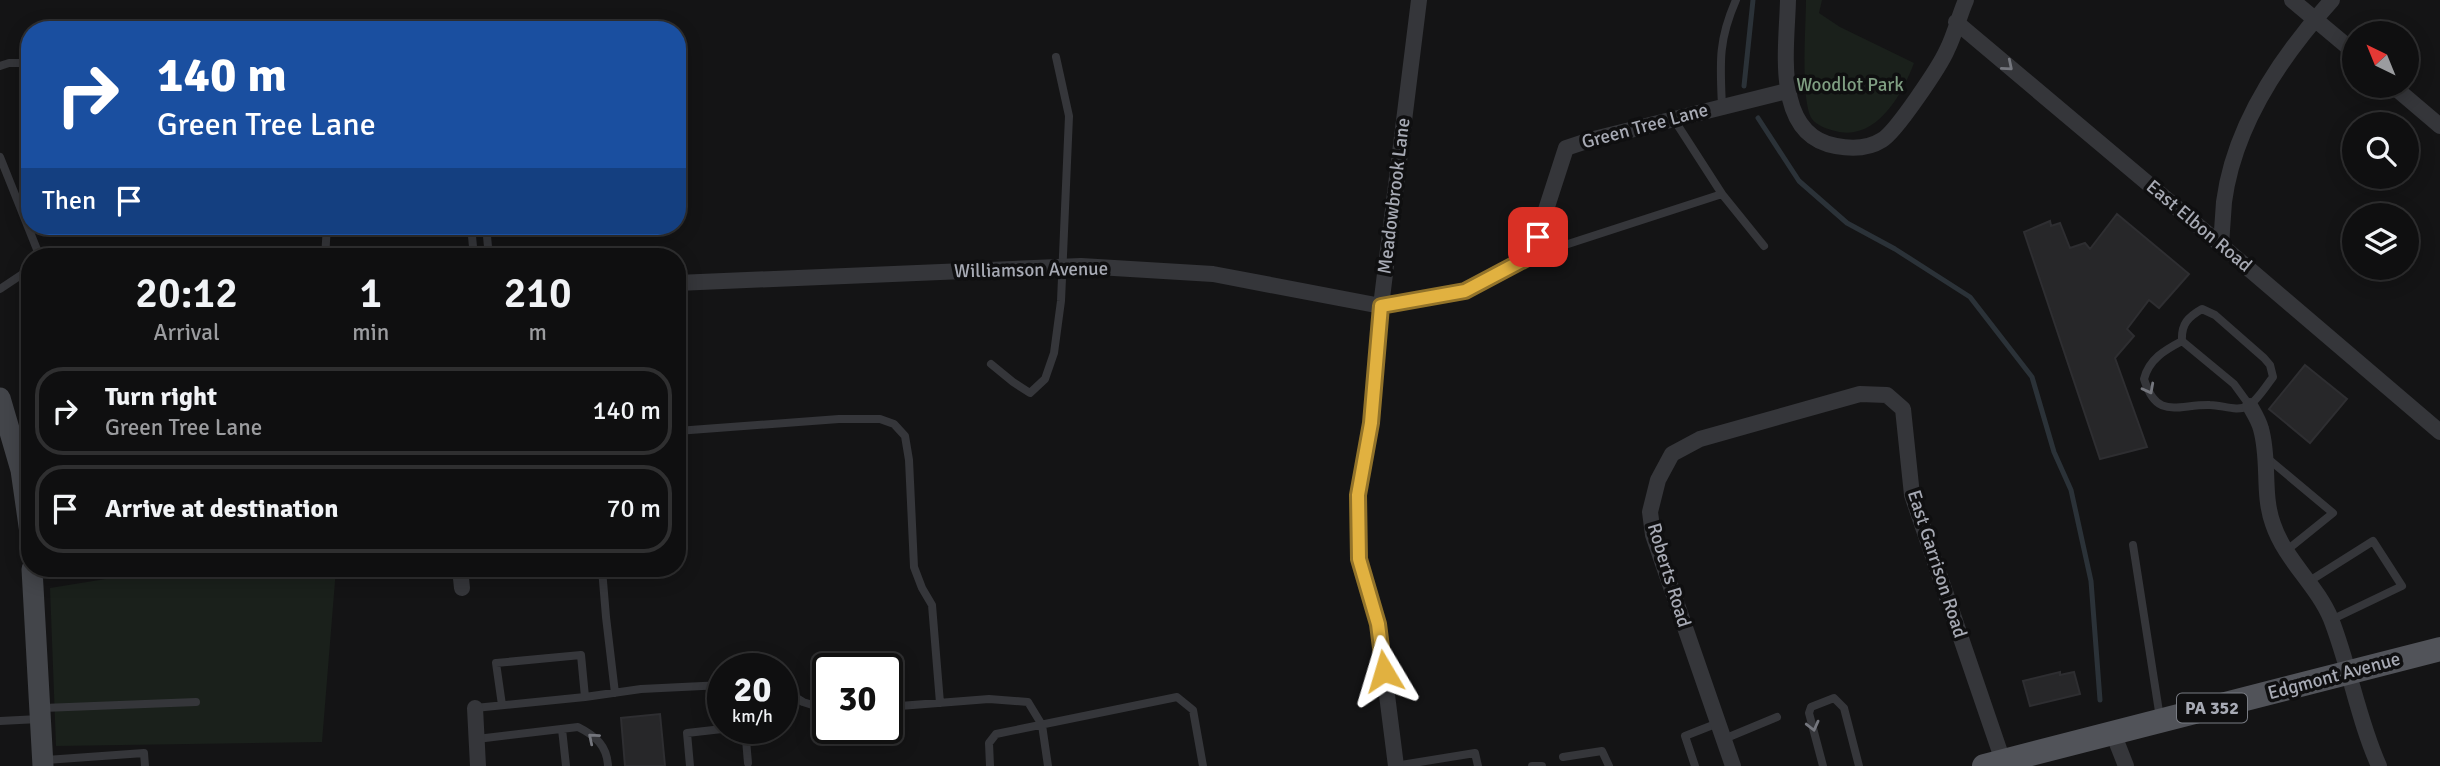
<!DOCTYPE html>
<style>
body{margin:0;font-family:Signika,sans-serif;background:#1d1d1e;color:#f1f3f6;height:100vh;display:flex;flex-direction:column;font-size:26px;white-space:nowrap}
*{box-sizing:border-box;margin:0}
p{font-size:23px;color:#9b9c9f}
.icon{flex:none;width:38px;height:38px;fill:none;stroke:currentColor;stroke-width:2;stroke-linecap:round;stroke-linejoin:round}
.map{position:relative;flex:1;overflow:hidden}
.side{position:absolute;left:21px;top:248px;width:665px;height:329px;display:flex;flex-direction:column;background:#0f0f10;border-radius:28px;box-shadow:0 4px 18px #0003,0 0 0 2px #2f2f30}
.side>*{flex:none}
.hud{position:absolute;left:21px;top:21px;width:665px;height:214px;border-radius:28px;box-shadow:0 4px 18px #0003,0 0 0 2px #2f2f30;background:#1a4fa0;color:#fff;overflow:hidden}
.needle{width:46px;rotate:317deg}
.buttons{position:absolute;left:2342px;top:21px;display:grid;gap:14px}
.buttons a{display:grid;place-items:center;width:77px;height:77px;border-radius:50%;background:#0f0f10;box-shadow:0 4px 18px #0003,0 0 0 2px #2f2f30;font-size:35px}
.speed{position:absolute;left:707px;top:653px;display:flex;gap:14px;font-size:35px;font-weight:700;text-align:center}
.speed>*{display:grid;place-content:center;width:91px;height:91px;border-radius:50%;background:#0f0f10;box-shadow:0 4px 18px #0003,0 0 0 2px #2f2f30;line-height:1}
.speed small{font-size:18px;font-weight:400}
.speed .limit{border:4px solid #111;border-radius:10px;background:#fff;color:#111}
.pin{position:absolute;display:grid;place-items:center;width:60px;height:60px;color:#fff;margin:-30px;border-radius:14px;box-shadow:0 4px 10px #0006}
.me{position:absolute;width:77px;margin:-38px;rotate:353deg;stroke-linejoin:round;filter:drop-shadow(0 0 5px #0008)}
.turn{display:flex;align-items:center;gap:24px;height:147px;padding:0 21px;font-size:32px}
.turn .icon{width:91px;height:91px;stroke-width:2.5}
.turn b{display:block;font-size:49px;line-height:60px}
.then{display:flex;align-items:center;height:66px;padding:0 21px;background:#0003;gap:14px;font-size:26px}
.eta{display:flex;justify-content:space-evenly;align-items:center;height:119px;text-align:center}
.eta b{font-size:42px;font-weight:600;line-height:49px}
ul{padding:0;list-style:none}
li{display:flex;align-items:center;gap:21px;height:88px;margin:0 14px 10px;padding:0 7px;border:4px solid #2f2f30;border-radius:28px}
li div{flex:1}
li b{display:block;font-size:26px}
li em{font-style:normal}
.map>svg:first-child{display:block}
.green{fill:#1a201b}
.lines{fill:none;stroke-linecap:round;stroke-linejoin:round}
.stream{stroke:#2b3238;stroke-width:5}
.building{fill:#272729;stroke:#2e2e31;stroke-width:2}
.lane{stroke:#35363a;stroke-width:8}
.street{stroke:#35363a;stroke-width:16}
.secondary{stroke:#43454a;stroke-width:21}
.primary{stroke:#515359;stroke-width:24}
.oneway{stroke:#74767d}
.route-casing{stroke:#92732a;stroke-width:18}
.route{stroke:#e1b140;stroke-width:12}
.labels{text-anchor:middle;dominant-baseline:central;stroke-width:7;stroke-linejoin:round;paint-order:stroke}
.shield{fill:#0f0f10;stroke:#797c83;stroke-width:2}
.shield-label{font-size:18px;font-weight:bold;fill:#a7aab4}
.park-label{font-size:19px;fill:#7f9e82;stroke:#0f0f10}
.street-label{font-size:19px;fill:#a7aab4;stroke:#0f0f10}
</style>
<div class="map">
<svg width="2440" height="766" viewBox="0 0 2440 766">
<rect width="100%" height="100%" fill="#141415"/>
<!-- green -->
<path class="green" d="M1806,0H1822L1819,13L1840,27L1914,63C1902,95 1876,142 1835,131C1828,129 1817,126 1812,119C1800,100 1806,26 1806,0Z
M167,569H336L322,742L56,746L50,588Z"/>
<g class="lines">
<!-- stream -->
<path class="stream" d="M1744,86L1753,0
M1758,118L1799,181L1847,223L1895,249L1970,297L2032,377L2054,452L2071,490L2091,581L2100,700"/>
</g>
<!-- building -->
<path class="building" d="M2117,214L2189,274L2159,308L2149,300L2127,329L2134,336L2115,358L2147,447L2100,459L2024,232L2050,221L2051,226L2060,223L2070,248L2085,243L2090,249Z
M2305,365L2347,399L2310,443L2269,409Z
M2060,672V675L2074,672L2080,694L2030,706L2023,681Z
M660,714L665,766H625L621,718Z"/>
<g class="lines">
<!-- lane -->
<path class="lane" d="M0,66L9,63H30
M1722,106C1720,63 1718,41 1736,0
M0,157L40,257
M1722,194L1764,246
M471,226L474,257
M486,226L489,257
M1531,256L1722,194L1673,118
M325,257L327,226
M0,289L30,269
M2182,341C2165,350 2149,359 2144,379C2157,421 2178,404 2210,405C2222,405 2237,412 2248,406C2257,401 2266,386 2273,377L2270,365L2264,358L2215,315L2202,309C2188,317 2181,324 2182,341L2234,384L2250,406
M991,364L1013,382L1030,393L1045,379L1054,353L1061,301L1069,116L1056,57
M677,431L839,419H880L894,424L905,436L909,460L914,567L922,588L932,605L940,703
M2266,457L2333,513L2286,551
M2133,545L2160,718
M602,569L606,617L615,693
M2308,582L2373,541L2402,586L2331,620
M782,689L803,702L828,710
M585,697L641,689L723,685
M887,707L989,699L1028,702L1042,725L1048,766
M43,708L196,702
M475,708L585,697L581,655L496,663L502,705
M0,721L39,719
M745,728L748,763
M562,729L566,766
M477,739L578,727C596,736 607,746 608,766
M1724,739L1777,717
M1563,757L1602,751L1609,766
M46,760L144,753L145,766
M690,766L687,733L731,728
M990,766L989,743L996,734L1177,697L1193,710L1203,766
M1395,766L1475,753L1478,766
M1532,766H1542
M1695,766L1685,736L1718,723
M1823,766L1809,713L1811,707L1834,698L1844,708L1859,766"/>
<!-- street -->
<path class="street" d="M1788,0C1787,47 1772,135 1836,146C1852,149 1868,149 1882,140C1896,132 1940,66 1947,50C1955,34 1959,16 1966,0
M2292,0L2354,52
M1956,22L2221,245L2440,432
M2393,86L2440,126
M2221,245C2222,230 2223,216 2224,202C2234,126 2282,55 2332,0
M677,283L1081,266L1213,274L1381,306L1465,291L1531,256L1566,148L1590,140L1787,91
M2250,406C2254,413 2259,421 2261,429C2270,461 2262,494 2273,524C2285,560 2317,585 2331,619C2350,668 2358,719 2379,766
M460,569L462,588
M475,708L478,766
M2113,733L2126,766
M1396,766L1378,624L1359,559L1358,495L1371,423L1381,306L1419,0
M1733,766L1653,535L1650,512L1658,480L1672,454L1700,439L1860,394L1887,395L1903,409L1912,495L2003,761"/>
<!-- secondary -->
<path class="secondary" d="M0,398L21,470L30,533
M32,569L43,766"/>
<!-- primary -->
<path class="primary" d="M1984,766L2440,649"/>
</g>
<!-- one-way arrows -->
<defs><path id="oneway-chevron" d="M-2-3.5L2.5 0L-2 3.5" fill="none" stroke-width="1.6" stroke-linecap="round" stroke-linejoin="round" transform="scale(1.75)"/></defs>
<g class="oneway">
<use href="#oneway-chevron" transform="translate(2008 66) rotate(40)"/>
<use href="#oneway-chevron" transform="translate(2149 389) rotate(62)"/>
<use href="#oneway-chevron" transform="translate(1813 726) rotate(76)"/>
<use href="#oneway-chevron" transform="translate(593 738) rotate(-140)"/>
</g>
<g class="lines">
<defs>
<path id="route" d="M1384,671L1378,624L1359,559L1358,495L1371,423L1381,306L1465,291L1531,256L1538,237"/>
</defs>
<!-- route casing -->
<use href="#route" class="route-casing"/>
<!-- route -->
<use href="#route" class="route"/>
</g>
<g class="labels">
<!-- shield labels -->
<rect class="shield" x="2177" y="693.5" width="70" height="29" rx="5"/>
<g class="shield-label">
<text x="2212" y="708">PA 352</text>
</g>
<!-- park labels -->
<g class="park-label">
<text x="1850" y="85">Woodlot Park</text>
</g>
<!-- street labels -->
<g class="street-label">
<text transform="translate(1645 126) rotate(-15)">Green Tree Lane</text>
<text transform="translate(1394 196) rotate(-83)">Meadowbrook Lane</text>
<text transform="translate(2199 226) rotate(40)">East Elbon Road</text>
<text transform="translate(1031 270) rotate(-1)">Williamson Avenue</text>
<text transform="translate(1937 564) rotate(72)">East Garrison Road</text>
<text transform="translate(1669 575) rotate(73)">Roberts Road</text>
<text transform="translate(2334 676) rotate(-15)">Edgmont Avenue</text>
</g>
</g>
</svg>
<div class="buttons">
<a><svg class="needle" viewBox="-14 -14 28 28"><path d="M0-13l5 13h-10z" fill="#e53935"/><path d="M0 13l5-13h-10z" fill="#9b9c9f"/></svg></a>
<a><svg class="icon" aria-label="search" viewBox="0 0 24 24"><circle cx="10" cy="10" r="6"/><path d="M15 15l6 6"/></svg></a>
<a><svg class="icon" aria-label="layers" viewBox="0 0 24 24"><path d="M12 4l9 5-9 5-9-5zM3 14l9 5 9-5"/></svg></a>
</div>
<div class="speed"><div>20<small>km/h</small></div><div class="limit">30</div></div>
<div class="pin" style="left:1538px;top:237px;background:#d93025"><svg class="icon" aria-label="arrive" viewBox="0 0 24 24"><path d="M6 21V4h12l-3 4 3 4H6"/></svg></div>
<svg class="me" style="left:1384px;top:671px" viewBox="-20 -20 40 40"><path d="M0-17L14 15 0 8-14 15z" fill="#e1b140" stroke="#fff" stroke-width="4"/></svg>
<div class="hud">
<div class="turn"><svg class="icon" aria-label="right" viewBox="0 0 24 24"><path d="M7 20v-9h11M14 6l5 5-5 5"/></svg><div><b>140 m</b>Green Tree Lane</div></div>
<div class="then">Then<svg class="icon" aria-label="arrive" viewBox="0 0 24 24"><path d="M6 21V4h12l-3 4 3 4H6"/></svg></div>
</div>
<section class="side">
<div class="eta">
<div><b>20:12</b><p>Arrival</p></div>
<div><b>1</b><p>min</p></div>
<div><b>210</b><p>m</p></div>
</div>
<ul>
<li><svg class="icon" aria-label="right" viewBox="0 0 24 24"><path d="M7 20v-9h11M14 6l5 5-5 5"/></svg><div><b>Turn right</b><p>Green Tree Lane</p></div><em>140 m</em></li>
<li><svg class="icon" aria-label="arrive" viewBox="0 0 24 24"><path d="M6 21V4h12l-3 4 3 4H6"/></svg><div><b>Arrive at destination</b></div><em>70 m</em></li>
</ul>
</section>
</div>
